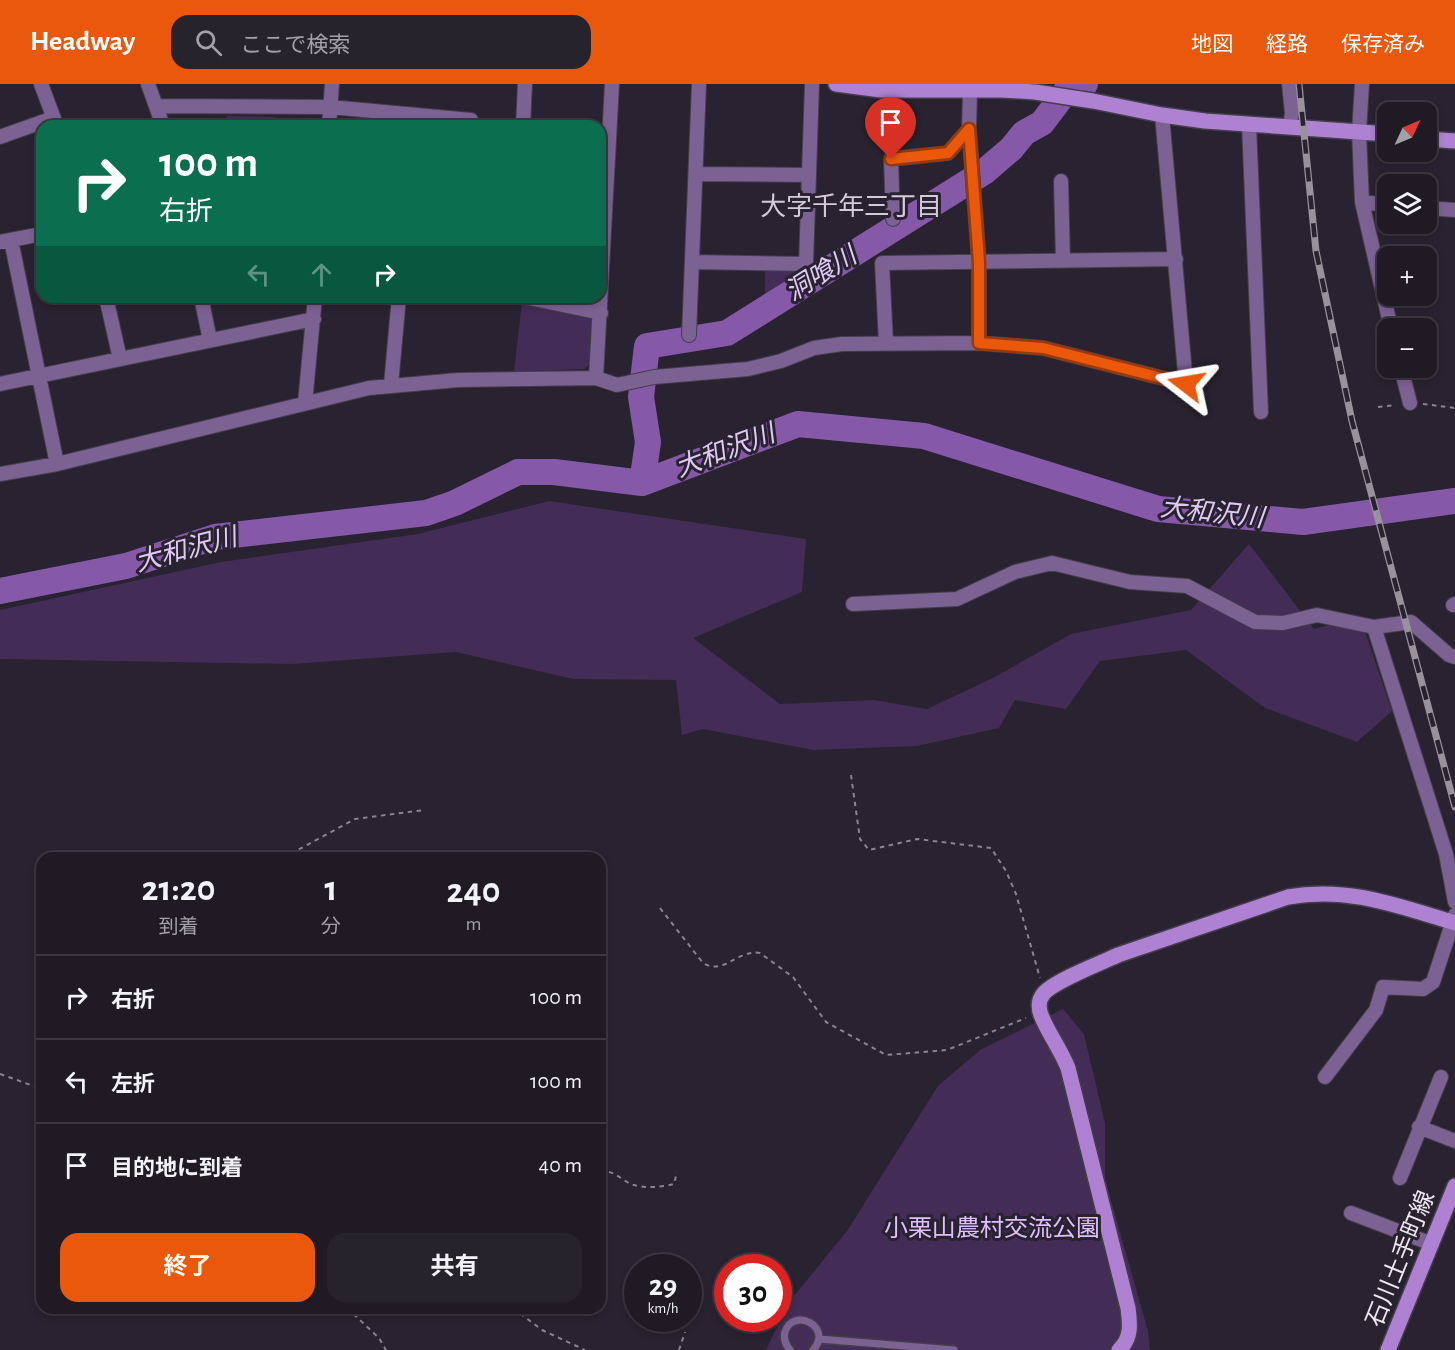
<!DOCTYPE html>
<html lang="ja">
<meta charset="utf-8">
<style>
body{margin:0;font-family:"Alegreya Sans","Noto Sans JP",sans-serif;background:#27232c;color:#f1f3f6;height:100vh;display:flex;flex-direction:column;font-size:22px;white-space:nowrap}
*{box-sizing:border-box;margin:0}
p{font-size:20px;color:#a1a1a6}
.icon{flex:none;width:33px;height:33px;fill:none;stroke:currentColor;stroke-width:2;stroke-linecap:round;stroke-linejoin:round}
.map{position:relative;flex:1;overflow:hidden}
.sheet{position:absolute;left:36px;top:768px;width:570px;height:462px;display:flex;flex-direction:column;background:#1f1a24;border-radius:18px;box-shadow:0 3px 9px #0003,0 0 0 2px #3c3841}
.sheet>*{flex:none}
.top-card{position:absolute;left:36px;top:36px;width:570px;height:183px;border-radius:18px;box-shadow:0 3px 9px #0003,0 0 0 2px #3c3841;background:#0b6e4f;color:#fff;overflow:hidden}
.needle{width:39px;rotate:46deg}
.tools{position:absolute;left:1377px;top:18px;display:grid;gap:12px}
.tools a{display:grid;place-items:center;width:60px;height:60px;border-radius:12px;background:#1f1a24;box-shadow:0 3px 9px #0003,0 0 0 2px #3c3841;font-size:30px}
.speed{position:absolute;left:624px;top:1170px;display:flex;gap:12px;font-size:30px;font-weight:700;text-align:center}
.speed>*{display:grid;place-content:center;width:78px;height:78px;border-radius:50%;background:#1f1a24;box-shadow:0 3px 9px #0003,0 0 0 2px #3c3841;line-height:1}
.speed small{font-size:15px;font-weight:400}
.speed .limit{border:9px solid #d22;background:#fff;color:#111}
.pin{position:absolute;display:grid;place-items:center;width:51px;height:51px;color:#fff;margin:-62px -26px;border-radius:50% 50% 50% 0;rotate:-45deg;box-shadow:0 0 6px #0007}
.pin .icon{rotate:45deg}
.me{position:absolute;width:66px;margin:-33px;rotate:284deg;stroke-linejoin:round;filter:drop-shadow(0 0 4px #0008)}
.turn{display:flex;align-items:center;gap:21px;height:126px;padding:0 24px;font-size:27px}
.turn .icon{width:78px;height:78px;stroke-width:2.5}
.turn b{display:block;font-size:42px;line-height:51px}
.lanes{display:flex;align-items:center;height:57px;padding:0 24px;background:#0003;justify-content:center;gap:30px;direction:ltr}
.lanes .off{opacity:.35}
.eta{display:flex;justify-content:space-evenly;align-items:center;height:102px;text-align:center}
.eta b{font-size:36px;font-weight:700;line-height:42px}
.cta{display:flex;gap:12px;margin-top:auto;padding:12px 24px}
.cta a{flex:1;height:69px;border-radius:18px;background:#ea580c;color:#fff;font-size:24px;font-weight:700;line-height:69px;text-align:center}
.cta a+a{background:#27232c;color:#f1f3f6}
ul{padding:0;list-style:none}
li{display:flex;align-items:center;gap:18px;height:84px;padding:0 24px;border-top:2px solid #3c3841}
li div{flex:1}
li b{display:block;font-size:22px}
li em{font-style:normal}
header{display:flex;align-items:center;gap:36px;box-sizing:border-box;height:84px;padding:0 30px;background:#ea580c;color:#fff}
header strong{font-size:28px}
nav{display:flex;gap:33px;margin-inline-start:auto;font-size:21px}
.search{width:420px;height:54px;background:#27232c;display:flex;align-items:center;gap:15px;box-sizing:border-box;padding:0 21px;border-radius:18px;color:#a1a1a6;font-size:22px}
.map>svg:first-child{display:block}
.green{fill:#432c56}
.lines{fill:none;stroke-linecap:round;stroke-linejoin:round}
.river{stroke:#8559a7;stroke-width:26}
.lane-casing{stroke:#443e4b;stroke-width:10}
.street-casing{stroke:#443e4b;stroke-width:16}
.secondary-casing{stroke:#443e4b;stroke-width:18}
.path{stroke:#8a8490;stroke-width:2;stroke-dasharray:4.5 4.5;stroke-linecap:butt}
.lane{stroke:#7c6193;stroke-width:7}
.street{stroke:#7c6193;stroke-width:14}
.secondary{stroke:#ae81d2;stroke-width:15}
.rail-casing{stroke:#98929d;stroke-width:7}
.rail{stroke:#292230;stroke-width:4.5;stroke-dasharray:14;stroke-linecap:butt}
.route-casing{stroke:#983908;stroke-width:15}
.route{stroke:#ea580c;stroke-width:10}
.labels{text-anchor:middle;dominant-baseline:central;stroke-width:6;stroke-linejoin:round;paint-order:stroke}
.park-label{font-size:24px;fill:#e0befe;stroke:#292230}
.street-label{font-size:24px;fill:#ede8f1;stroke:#292230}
.neighbourhood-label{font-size:26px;fill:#d3cadc;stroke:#292230}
.water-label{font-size:26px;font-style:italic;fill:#e0caf5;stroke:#292230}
</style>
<header>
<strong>Headway</strong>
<div class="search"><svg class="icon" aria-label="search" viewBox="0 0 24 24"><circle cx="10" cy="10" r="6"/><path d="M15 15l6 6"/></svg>ここで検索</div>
<nav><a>地図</a><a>経路</a><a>保存済み</a></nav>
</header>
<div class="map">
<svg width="1455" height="1266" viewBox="0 0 1455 1266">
<rect width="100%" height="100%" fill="#292230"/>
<!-- green -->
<path class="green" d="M227,32L276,33L275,42H227Z
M765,185L797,186L798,203L765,220Z
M522,218L587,231L595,238L593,276L584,285L514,288Z
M549,417L806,455L802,508L693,554L780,620L874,616L927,625L993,594L1071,550L1191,526L1249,460L1314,545L1360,533L1392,627L1357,658L1265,624L1186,566L1100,577L1066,625L1015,616L999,644L917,662L813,666L703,645L682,651L676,596L573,595L456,568L292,580L0,575V526L221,478L418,450Z
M1063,925L1084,950L1105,1039V1095L1148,1247L1150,1266H766L789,1218L847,1147L938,1002L980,966Z"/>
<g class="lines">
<!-- river -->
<path class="river" d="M642,399L648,358L641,313L647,262L727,249L984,88L1011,65L1024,49L1042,39L1070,2L1085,0
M0,507L126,482L215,453L426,429L455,419L518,388H554L642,399L798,340L924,352L1158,425L1303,438L1455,417"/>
<defs>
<path id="lane" d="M819,1255L954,1266
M790,1266C786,1261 783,1255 785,1248C793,1222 834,1243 813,1266"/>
<path id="street" d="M41,0L56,40
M148,0L163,42
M1289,0L1292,29L1290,42
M1362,0L1359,48L1362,118L1391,244
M156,22L330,23L471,36
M1249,41L1261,328
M329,42L332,0
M523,42L525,0
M969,45L979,178V259
M0,53L53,34
M696,90L808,91
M1061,97L1063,177
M1362,118L1388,121
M1426,124L1455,126
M893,135L891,75L948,69L969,45L970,6
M11,156L57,380
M0,158L42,150
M692,178L806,180L812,0
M106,213L120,275
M201,213L210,256
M524,213L601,229
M689,251L699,0
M886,259L882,179L1176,175
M1401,284L1410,319
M596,294L612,0
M0,300L314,235
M391,301L399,213
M305,319L315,213
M0,390L57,380L369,304L458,296L596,294L617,301L654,293L748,285L781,277L814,264L842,260L979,259L1043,264L1186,300L1162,31
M853,520L957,515L1015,488L1052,479L1130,498L1187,502L1255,538L1283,539L1317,531L1374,543L1411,538L1449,571L1455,573
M1453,521L1455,520
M1374,543L1446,770L1455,818
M1325,993L1376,926L1383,903L1423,905L1433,898L1455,831
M1419,1043L1455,1057
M1400,1094L1441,993
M1351,1129L1432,1160"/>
<path id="secondary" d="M836,0L881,6H1002L1035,8L1093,17L1162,31L1205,37L1388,50
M1426,55L1455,57
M1119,1266C1132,1254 1130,1240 1128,1224L1068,984C1060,964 1048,949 1041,931C1038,923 1039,915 1044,909C1056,896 1101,879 1118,871L1288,813C1348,802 1398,822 1455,839
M1388,1266L1455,1102"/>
</defs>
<!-- lane casing -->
<use href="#lane" class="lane-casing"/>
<!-- street casing -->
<use href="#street" class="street-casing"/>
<!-- secondary casing -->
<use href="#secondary" class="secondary-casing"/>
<!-- path -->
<path class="path" d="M1423,320L1455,324
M1378,323L1396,321
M851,691L860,755L869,766L917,755L991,764L1006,787L1016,810L1040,894
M283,774L355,735L424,726
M660,824L703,879C724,892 737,865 760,869L793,893L826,938L886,971L947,966L1026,934
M0,990L42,1005
M600,1088C613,1085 620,1095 631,1100C644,1105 661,1103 674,1100L677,1088
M347,1224L379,1254L386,1266
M513,1224L542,1246L585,1266
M679,1266L685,1248"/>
<!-- lane -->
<use href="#lane" class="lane"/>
<!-- street -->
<use href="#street" class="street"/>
<!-- secondary -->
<use href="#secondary" class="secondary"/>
<defs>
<path id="rail" d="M1299,0L1316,167L1352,337L1455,723"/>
</defs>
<!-- rail casing -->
<use href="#rail" class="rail-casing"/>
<!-- rail -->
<use href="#rail" class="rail"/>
</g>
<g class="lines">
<defs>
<path id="route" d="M891,75L948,69L969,45L979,178V259L1043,264L1186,300"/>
</defs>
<!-- route casing -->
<use href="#route" class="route-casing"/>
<!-- route -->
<use href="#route" class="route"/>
</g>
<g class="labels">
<!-- park labels -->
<g class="park-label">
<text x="992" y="1145">小栗山農村交流公園</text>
</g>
<!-- street labels -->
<g class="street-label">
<text transform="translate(1401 1175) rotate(-68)">石川土手町線</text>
</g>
<!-- neighbourhood labels -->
<g class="neighbourhood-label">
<text x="851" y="123">大字千年三丁目</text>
</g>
<!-- water labels -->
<g class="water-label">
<text transform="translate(821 190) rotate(-32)">洞喰川</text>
<text transform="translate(725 367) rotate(-21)">大和沢川</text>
<text transform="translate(1212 429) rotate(6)">大和沢川</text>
<text transform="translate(186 466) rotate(-15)">大和沢川</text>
</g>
</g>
</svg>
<div class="tools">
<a><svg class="needle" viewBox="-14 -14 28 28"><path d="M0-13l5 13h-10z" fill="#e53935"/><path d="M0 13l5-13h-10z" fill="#a1a1a6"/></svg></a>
<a><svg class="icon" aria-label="layers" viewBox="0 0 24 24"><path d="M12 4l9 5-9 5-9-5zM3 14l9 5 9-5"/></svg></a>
<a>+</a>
<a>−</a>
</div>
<div class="speed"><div>29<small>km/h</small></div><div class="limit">30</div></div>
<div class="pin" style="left:891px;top:75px;background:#d93025"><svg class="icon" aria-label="arrive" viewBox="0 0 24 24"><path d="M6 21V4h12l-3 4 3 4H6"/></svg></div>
<svg class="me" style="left:1186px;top:300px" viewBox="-20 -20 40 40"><path d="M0-17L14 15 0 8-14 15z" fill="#ea580c" stroke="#fff" stroke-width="4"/></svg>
<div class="top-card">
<div class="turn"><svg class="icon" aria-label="right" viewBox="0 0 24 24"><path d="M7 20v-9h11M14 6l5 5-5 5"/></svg><div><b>100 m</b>右折</div></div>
<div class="lanes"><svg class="icon off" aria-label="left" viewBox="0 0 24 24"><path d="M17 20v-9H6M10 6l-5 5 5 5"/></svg><svg class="icon off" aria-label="ahead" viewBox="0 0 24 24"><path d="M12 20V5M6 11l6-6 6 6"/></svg><svg class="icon" aria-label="right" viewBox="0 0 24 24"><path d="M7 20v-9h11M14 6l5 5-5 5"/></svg></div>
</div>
<section class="sheet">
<div class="eta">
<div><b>21:20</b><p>到着</p></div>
<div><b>1</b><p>分</p></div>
<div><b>240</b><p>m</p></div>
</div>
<ul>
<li><svg class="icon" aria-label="right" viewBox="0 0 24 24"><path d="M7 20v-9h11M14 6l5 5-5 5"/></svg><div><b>右折</b></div><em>100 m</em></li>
<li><svg class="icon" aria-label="left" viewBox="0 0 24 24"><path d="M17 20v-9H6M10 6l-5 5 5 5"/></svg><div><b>左折</b></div><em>100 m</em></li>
<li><svg class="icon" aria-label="arrive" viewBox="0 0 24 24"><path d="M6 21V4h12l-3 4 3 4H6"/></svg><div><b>目的地に到着</b></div><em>40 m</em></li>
</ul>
<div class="cta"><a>終了</a><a>共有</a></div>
</section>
</div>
